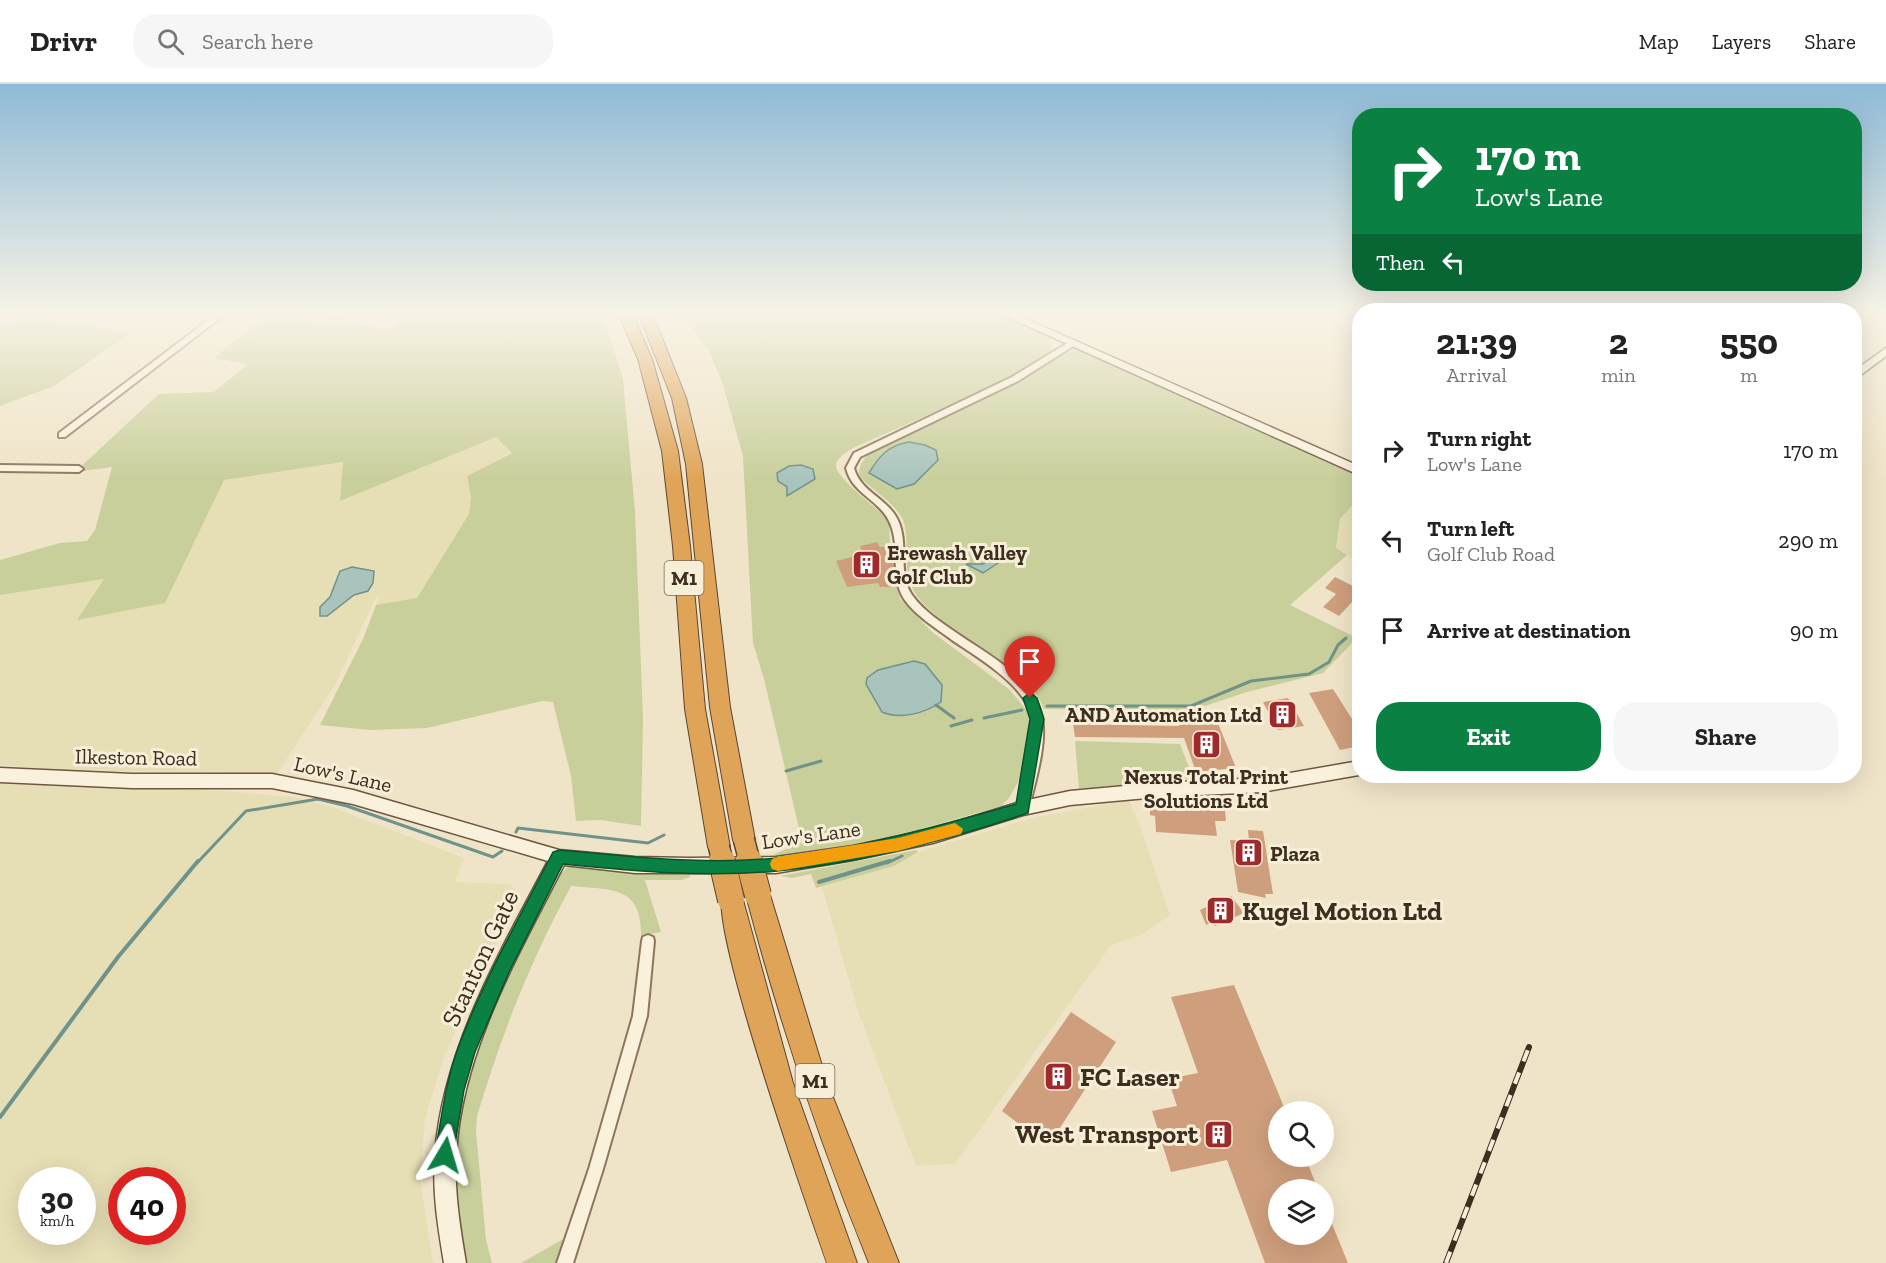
<!DOCTYPE html>
<style>
body{margin:0;font-family:"Zilla Slab",serif;background:#f6f6f6;color:#222;height:100vh;display:flex;flex-direction:column;font-size:22px;white-space:nowrap}
*{box-sizing:border-box;margin:0}
p{font-size:20px;color:#767676}
.icon{flex:none;width:33px;height:33px;fill:none;stroke:currentColor;stroke-width:2;stroke-linecap:round;stroke-linejoin:round}
.map{position:relative;flex:1;overflow:hidden}
.sheet{position:absolute;left:1352px;top:219px;width:510px;height:480px;display:flex;flex-direction:column;background:#fff;border-radius:24px;box-shadow:0 6px 24px #0002}
.sheet>*{flex:none}
.banner{position:absolute;left:1352px;top:24px;width:510px;height:183px;border-radius:24px;box-shadow:0 6px 24px #0002;background:#0b8043;color:#fff;overflow:hidden}
.controls{position:absolute;left:1268px;top:1017px;display:grid;gap:12px}
.controls a{display:grid;place-items:center;width:66px;height:66px;border-radius:50%;background:#fff;box-shadow:0 6px 24px #0002;font-size:30px}
.speed{position:absolute;left:18px;top:1083px;display:flex;gap:12px;font-size:30px;font-weight:700;text-align:center}
.speed>*{display:grid;place-content:center;width:78px;height:78px;border-radius:50%;background:#fff;box-shadow:0 6px 24px #0002;line-height:1}
.speed small{font-size:15px;font-weight:400}
.speed .limit{border:9px solid #d22;background:#fff;color:#111}
.pin{position:absolute;display:grid;place-items:center;width:51px;height:51px;color:#fff;margin:-62px -26px;border-radius:50% 50% 50% 0;rotate:-45deg;box-shadow:0 0 6px #0007}
.pin .icon{rotate:45deg}
.me{position:absolute;width:66px;margin:-33px;rotate:7deg;stroke-linejoin:round;filter:drop-shadow(0 0 4px #0008)}
.turn{display:flex;align-items:center;gap:21px;height:126px;padding:0 24px;font-size:27px}
.turn .icon{width:78px;height:78px;stroke-width:2.5}
.turn b{display:block;font-size:42px;line-height:51px}
.then{display:flex;align-items:center;height:57px;padding:0 24px;background:#0003;gap:12px;font-size:22px}
.eta{display:flex;justify-content:space-evenly;align-items:center;height:102px;text-align:center}
.eta b{font-size:36px;font-weight:700;line-height:42px}
.cta{display:flex;gap:12px;margin-top:auto;padding:12px 24px}
.cta a{flex:1;height:69px;border-radius:24px;background:#0b8043;color:#fff;font-size:24px;font-weight:700;line-height:69px;text-align:center}
.cta a+a{background:#f6f6f6;color:#222}
ul{padding:0;list-style:none}
li{display:flex;align-items:center;gap:18px;height:90px;padding:0 24px}
li div{flex:1}
li b{display:block;font-size:22px}
li em{font-style:normal}
header{display:flex;align-items:center;gap:36px;box-sizing:border-box;height:84px;padding:0 30px;background:#fff;border-bottom:2px solid #e0e0e0}
header strong{font-size:28px}
nav{display:flex;gap:33px;margin-inline-start:auto;font-size:21px}
.search{width:420px;height:54px;background:#f6f6f6;display:flex;align-items:center;gap:15px;box-sizing:border-box;padding:0 21px;border-radius:24px;color:#767676;font-size:22px}
.map>svg:first-child{display:block}
.farmland{fill:#e6deb5;fill-rule:evenodd}
.green{fill:#c9cf9b}
.water{fill:#a9c4bc;stroke:#6f938a;stroke-width:1.5}
.lines{fill:none;stroke-linecap:round;stroke-linejoin:round}
.stream-far1{stroke:#6f938a;stroke-width:3}
.stream{stroke:#6f938a;stroke-width:4}
.building{fill:#cf9f7d}
.street-casing{stroke:#8d765c;stroke-width:4}
.secondary-casing{stroke:#6f573f;stroke-width:3}
.highway-casing{stroke:#5b4430;stroke-width:2}
.street{fill:#faf1dc;fill-rule:evenodd}
.secondary{fill:#faf1dc;fill-rule:evenodd}
.highway{fill:#e0a458;fill-rule:evenodd}
.rail-casing{stroke:#3d2e20;stroke-width:6}
.rail{stroke:#f7eed8;stroke-width:4;stroke-dasharray:12;stroke-linecap:butt}
.highway-bridge-far1-casing{stroke:#5b4430;stroke-width:23;stroke-linecap:butt}
.highway-bridge-casing{stroke:#5b4430;stroke-width:28;stroke-linecap:butt}
.highway-bridge-far1{stroke:#e0a458;stroke-width:20}
.highway-bridge{stroke:#e0a458;stroke-width:26}
.route{fill:#0b8043;stroke:#07532c;stroke-width:1.5}
.slow{fill:#f59e0b}
.labels{text-anchor:middle;dominant-baseline:central;stroke-width:6;stroke-linejoin:round;paint-order:stroke}
.shield{fill:#f7eed8;stroke:#756857;stroke-width:1.5}
.shield-label{font-size:20px;font-weight:bold;fill:#3d2e20}
.poi-label{font-size:21px;font-weight:bold;fill:#3d2e20;stroke:#f7eed8;text-anchor:start}
.street-label{font-size:21px;fill:#3d2e20;stroke:#f7eed8}
.near-poi-label{font-size:26px;font-weight:bold;fill:#3d2e20;stroke:#f7eed8;text-anchor:start}
.near-street-label{font-size:26px;fill:#3d2e20;stroke:#f7eed8}
</style>
<header>
<strong>Drivr</strong>
<div class="search"><svg class="icon" aria-label="search" viewBox="0 0 24 24"><circle cx="10" cy="10" r="6"/><path d="M15 15l6 6"/></svg>Search here</div>
<nav><a>Map</a><a>Layers</a><a>Share</a></nav>
</header>
<div class="map">
<svg width="1886" height="1179" viewBox="0 0 1886 1179">
<rect width="100%" height="100%" fill="#f0e4c8"/>
<!-- farmland -->
<path class="farmland" d="M495,353L512,368L467,392L471,413L469,430L417,514L376,521L379,513H376L335,601L277,690L63,686L0,681V511L105,495L78,536L224,396L344,378L340,417Z
M1359,414V477L1336,464L1340,435Z
M0,700L224,707L292,713L332,723L464,774L455,798L510,800L520,812L463,928L442,979L425,1035L420,1096L433,1179H0ZM82,1096V1148H32V1096ZM172,1096V1148H122V1096Z
M1129,716L1138,737L1170,831L1141,851L1111,861L955,1080L916,1082L858,927L822,803L894,782L918,768L1032,734Z"/>
<!-- green -->
<path class="green" d="M20,231H29L130,249L54,302L0,322V243Z
M267,231L390,245L401,231H600L610,253L623,295L635,428L643,635L641,742L600,736L576,737L571,692L553,618L542,617L427,644L370,646L320,641L363,555L376,521L417,514L469,430L471,413L467,392L512,369L496,353L340,417L343,378L224,396L165,519L77,536L104,495L0,511V476L60,459L87,457L95,446L112,383L75,388L159,310L214,308L248,280L214,274Z
M682,231H1001L1051,253L1052,269L1009,295L853,364C847,368 837,373 836,381C834,393 880,426 889,437L890,462H897L896,492L900,515L932,548L1010,606L1028,628L1030,639L1022,691L1009,714L1001,722L921,745V749L771,776L770,772L805,757H802L764,595L753,559L743,372L723,301L709,267Z
M1076,264L1359,391V414L1340,435L1336,464L1347,471L1290,521L1357,554L1323,589L1247,608L1190,627L1044,625C1026,578 954,554 921,517C897,491 913,455 902,434C894,419 874,407 862,395L859,390C860,374 870,369 882,361L1024,294Z
M1075,657L1180,660L1193,694L1079,705Z
M916,766L918,768L894,782L816,804L811,790L792,794L780,792Z
M575,781L691,788L690,793L682,796H645L661,848L641,852C642,801 611,806 571,802C530,878 502,949 477,1032L476,1047L486,1156L492,1179H467L459,1148L454,1090L460,1020L486,935L558,792L569,782Z
M565,1154L556,1179H521Z"/>
<!-- water -->
<path class="water" d="M909,358L925,361L936,366L938,376L914,400L897,405L869,389C879,372 889,361 909,358Z
M801,381L813,385L815,395L787,412V403L778,397L777,389L789,382Z
M999,468H1008L1010,471L983,489L966,480H983Z
M352,483L374,487L373,499L368,507L354,511L327,532H320V523L330,513L340,487Z
M914,577L925,580L942,601L941,618C925,629 901,636 882,628L866,600L867,594L878,586Z"/>
<g class="lines">
<!-- stream-far1 -->
<path class="stream-far1" d="M936,621L954,634
M1047,622H1191L1251,597L1309,590L1329,578L1338,561L1346,554
M984,634L1022,626
M951,642L972,636
M786,687L821,677
M516,748L518,744L648,759L664,751
M197,779L246,727L318,715L347,722L493,773L502,767
M887,779L902,772"/>
<!-- stream -->
<path class="stream" d="M819,798L890,777
M0,1033L118,873L198,777"/>
</g>
<!-- building -->
<path class="building" d="M877,458L880,463L893,462L897,503H880L878,499L847,503L836,477L863,470L860,462Z
M1335,493L1359,505V521L1352,518L1339,532L1323,523L1336,510L1325,504Z
M1333,605L1359,646V662L1340,666L1309,609Z
M1288,614L1304,642L1278,646L1263,618Z
M1216,634L1236,684L1196,688L1184,654L1075,653L1073,640L1179,642L1178,638Z
M1150,721L1225,726L1226,737H1215L1217,752L1156,748L1155,732L1150,731Z
M1248,746L1263,747L1273,810H1265L1266,814L1238,808L1230,756L1249,757Z
M1231,812L1244,829L1215,842L1212,838L1206,841L1200,826Z
M1234,901L1286,1028H1278V1072H1305L1318,1106H1278V1150H1323V1118L1348,1179H1265L1227,1076L1171,1088L1152,1027L1177,1022L1168,995L1198,989L1171,913Z
M1071,928L1116,958L1048,1062L1002,1027Z"/>
<g class="lines">
<defs>
<path id="street" d="M215,231H224L65,353H59V349Z
M333,231H341L336,234H333Z
M1071,257L1078,259L1018,297L860,373L854,384C860,406 883,413 895,431C911,455 896,488 912,511C924,528 944,540 961,552C990,572 1035,595 1042,634C1047,660 1035,698 1029,724L1027,727L1023,729L1019,727L1017,724C1023,698 1036,661 1032,634C1026,601 978,574 952,556C936,544 916,532 904,515C889,491 902,460 888,435C877,415 852,409 846,384L854,369L1012,293Z
M0,381L79,382L83,385L79,388L0,387Z
M648,851L653,853L654,857L647,932L603,1085L573,1179H557L589,1085L633,932L642,857L643,853Z"/>
<path id="secondary" d="M1003,231H1017L1359,382V391Z
M1886,264V272L1854,296V287Z
M1359,677V691L1262,708L1158,713L1070,721L1023,731L933,759L853,776L776,789H635L564,781C518,871 462,967 456,1070C454,1107 460,1143 466,1179H444C438,1143 432,1107 435,1070C443,965 500,868 548,777L353,720L272,704H132L0,698V684L132,690H272L353,706L559,766L635,773L689,774L776,773L853,762L933,745L1023,717L1070,707L1158,699L1262,694Z"/>
<path id="highway" d="M619,231H633L652,275L678,367L690,462L705,625L730,763L727,770L719,773L711,770L708,763L685,625L673,462L662,367L638,275Z
M639,231H653L686,314L702,380L730,623L755,756L752,763L744,765L736,763L733,756L710,623L686,380L672,314Z
M758,801L766,804L770,811L827,998L899,1179H869C820,1059 779,937 746,811L750,804Z
M731,806L739,809L743,816L793,999L857,1179H827C810,1130 708,840 723,809Z"/>
</defs>
<!-- street casing -->
<use href="#street" class="street-casing"/>
<!-- secondary casing -->
<use href="#secondary" class="secondary-casing"/>
<!-- highway casing -->
<use href="#highway" class="highway-casing"/>
<!-- street -->
<use href="#street" class="street"/>
<!-- secondary -->
<use href="#secondary" class="secondary"/>
<!-- highway -->
<use href="#highway" class="highway"/>
<defs>
<path id="rail" d="M1446,1179L1529,963"/>
</defs>
<!-- rail casing -->
<use href="#rail" class="rail-casing"/>
<!-- rail -->
<use href="#rail" class="rail"/>
<defs>
<path id="highway-bridge-far1" d="M744,756L750,779
M719,763L723,779"/>
<path id="highway-bridge" d="M722,777L731,816
M749,777L758,811"/>
</defs>
<!-- highway-bridge-far1 casing -->
<use href="#highway-bridge-far1" class="highway-bridge-far1-casing"/>
<!-- highway-bridge casing -->
<use href="#highway-bridge" class="highway-bridge-casing"/>
<!-- highway-bridge-far1 -->
<use href="#highway-bridge-far1" class="highway-bridge-far1"/>
<!-- highway-bridge -->
<use href="#highway-bridge" class="highway-bridge"/>
</g>
<!-- sky -->
<linearGradient id="sky" x2="0" y2="1"><stop stop-color="#8fbad6"/><stop offset="0.58" stop-color="#f8f3e6"/><stop offset="1" stop-color="#f8f3e6" stop-opacity="0"/></linearGradient>
<rect width="1886" height="396" fill="url(#sky)"/>
<!-- route -->
<path class="route" d="M1030,609L1037,614L1044,635L1028,729C948,756 862,779 777,787C706,794 634,787 563,780L509,888L475,968L464,1006L452,1078L445,1080L438,1078L435,1071C441,1036 445,1001 457,967C482,898 520,833 553,768L559,766C631,773 705,781 777,774C859,765 937,742 1016,720L1030,635L1023,614Z"/>
<!-- slow -->
<path class="slow" d="M955,739L963,745L961,750L898,767L778,787L772,785L770,780L772,775L778,773L898,754Z"/>
<!-- icons -->
<defs>
<symbol id="building-square" viewBox="-11 -11 22 22"><rect x="-9" y="-9" width="18" height="18" rx="4" fill="#9e2a2b" stroke="#f7eed8"/><path d="M-4-6H4V6H1V3H-1V6H-4ZM-2.5-4.3h1.7v1.8h-1.7ZM.8-4.3h1.7v1.8H.8ZM-2.5-1h1.7V.8h-1.7ZM.8-1h1.7V.8H.8Z" fill="#fff"/></symbol>
</defs>
<g fill-rule="evenodd">
<use href="#building-square" x="850" y="464" width="33" height="33"/>
<use href="#building-square" x="1266" y="614" width="33" height="33"/>
<use href="#building-square" x="1190" y="644" width="33" height="33"/>
<use href="#building-square" x="1232" y="752" width="33" height="33"/>
<use href="#building-square" x="1204" y="810" width="33" height="33"/>
<use href="#building-square" x="1042" y="976" width="33" height="33"/>
<use href="#building-square" x="1202" y="1034" width="33" height="33"/>
</g>
<g class="labels">
<!-- shield labels -->
<g class="shield">
<rect x="664.5" y="477" width="39" height="34" rx="4.5"/>
<rect x="795.5" y="980" width="39" height="34" rx="4.5"/>
</g>
<g class="shield-label">
<text x="684" y="494">M1</text>
<text x="815" y="997">M1</text>
</g>
<!-- poi labels -->
<g class="poi-label">
<text x="887" y="468">Erewash Valley<tspan x="887" dy="24">Golf Club</tspan></text>
<text x="1262" y="630" text-anchor="end">AND Automation Ltd</text>
<text x="1206" y="692" text-anchor="middle">Nexus Total Print<tspan x="1206" dy="24">Solutions Ltd</tspan></text>
<text x="1270" y="769">Plaza</text>
</g>
<!-- street labels -->
<g class="street-label">
<text transform="translate(136 673) rotate(1)">Ilkeston Road</text>
<text transform="translate(343 690) rotate(13)">Low's Lane</text>
<text transform="translate(811 751) rotate(-8)">Low's Lane</text>
</g>
<!-- near-poi labels -->
<g class="near-poi-label">
<text x="1242" y="827">Kugel Motion Ltd</text>
<text x="1080" y="993">FC Laser</text>
<text x="1198" y="1050" text-anchor="end">West Transport</text>
</g>
<!-- near-street labels -->
<g class="near-street-label">
<text transform="translate(480 874) rotate(-65)">Stanton Gate</text>
</g>
</g>
</svg>
<div class="controls">
<a><svg class="icon" aria-label="search" viewBox="0 0 24 24"><circle cx="10" cy="10" r="6"/><path d="M15 15l6 6"/></svg></a>
<a><svg class="icon" aria-label="layers" viewBox="0 0 24 24"><path d="M12 4l9 5-9 5-9-5zM3 14l9 5 9-5"/></svg></a>
</div>
<div class="speed"><div>30<small>km/h</small></div><div class="limit">40</div></div>
<div class="pin" style="left:1030px;top:614px;background:#d93025"><svg class="icon" aria-label="arrive" viewBox="0 0 24 24"><path d="M6 21V4h12l-3 4 3 4H6"/></svg></div>
<svg class="me" style="left:445px;top:1071px" viewBox="-20 -20 40 40"><path d="M0-17L14 15 0 8-14 15z" fill="#0b8043" stroke="#fff" stroke-width="4"/></svg>
<div class="banner">
<div class="turn"><svg class="icon" aria-label="right" viewBox="0 0 24 24"><path d="M7 20v-9h11M14 6l5 5-5 5"/></svg><div><b>170 m</b>Low's Lane</div></div>
<div class="then">Then<svg class="icon" aria-label="left" viewBox="0 0 24 24"><path d="M17 20v-9H6M10 6l-5 5 5 5"/></svg></div>
</div>
<section class="sheet">
<div class="eta">
<div><b>21:39</b><p>Arrival</p></div>
<div><b>2</b><p>min</p></div>
<div><b>550</b><p>m</p></div>
</div>
<ul>
<li><svg class="icon" aria-label="right" viewBox="0 0 24 24"><path d="M7 20v-9h11M14 6l5 5-5 5"/></svg><div><b>Turn right</b><p>Low's Lane</p></div><em>170 m</em></li>
<li><svg class="icon" aria-label="left" viewBox="0 0 24 24"><path d="M17 20v-9H6M10 6l-5 5 5 5"/></svg><div><b>Turn left</b><p>Golf Club Road</p></div><em>290 m</em></li>
<li><svg class="icon" aria-label="arrive" viewBox="0 0 24 24"><path d="M6 21V4h12l-3 4 3 4H6"/></svg><div><b>Arrive at destination</b></div><em>90 m</em></li>
</ul>
<div class="cta"><a>Exit</a><a>Share</a></div>
</section>
</div>
